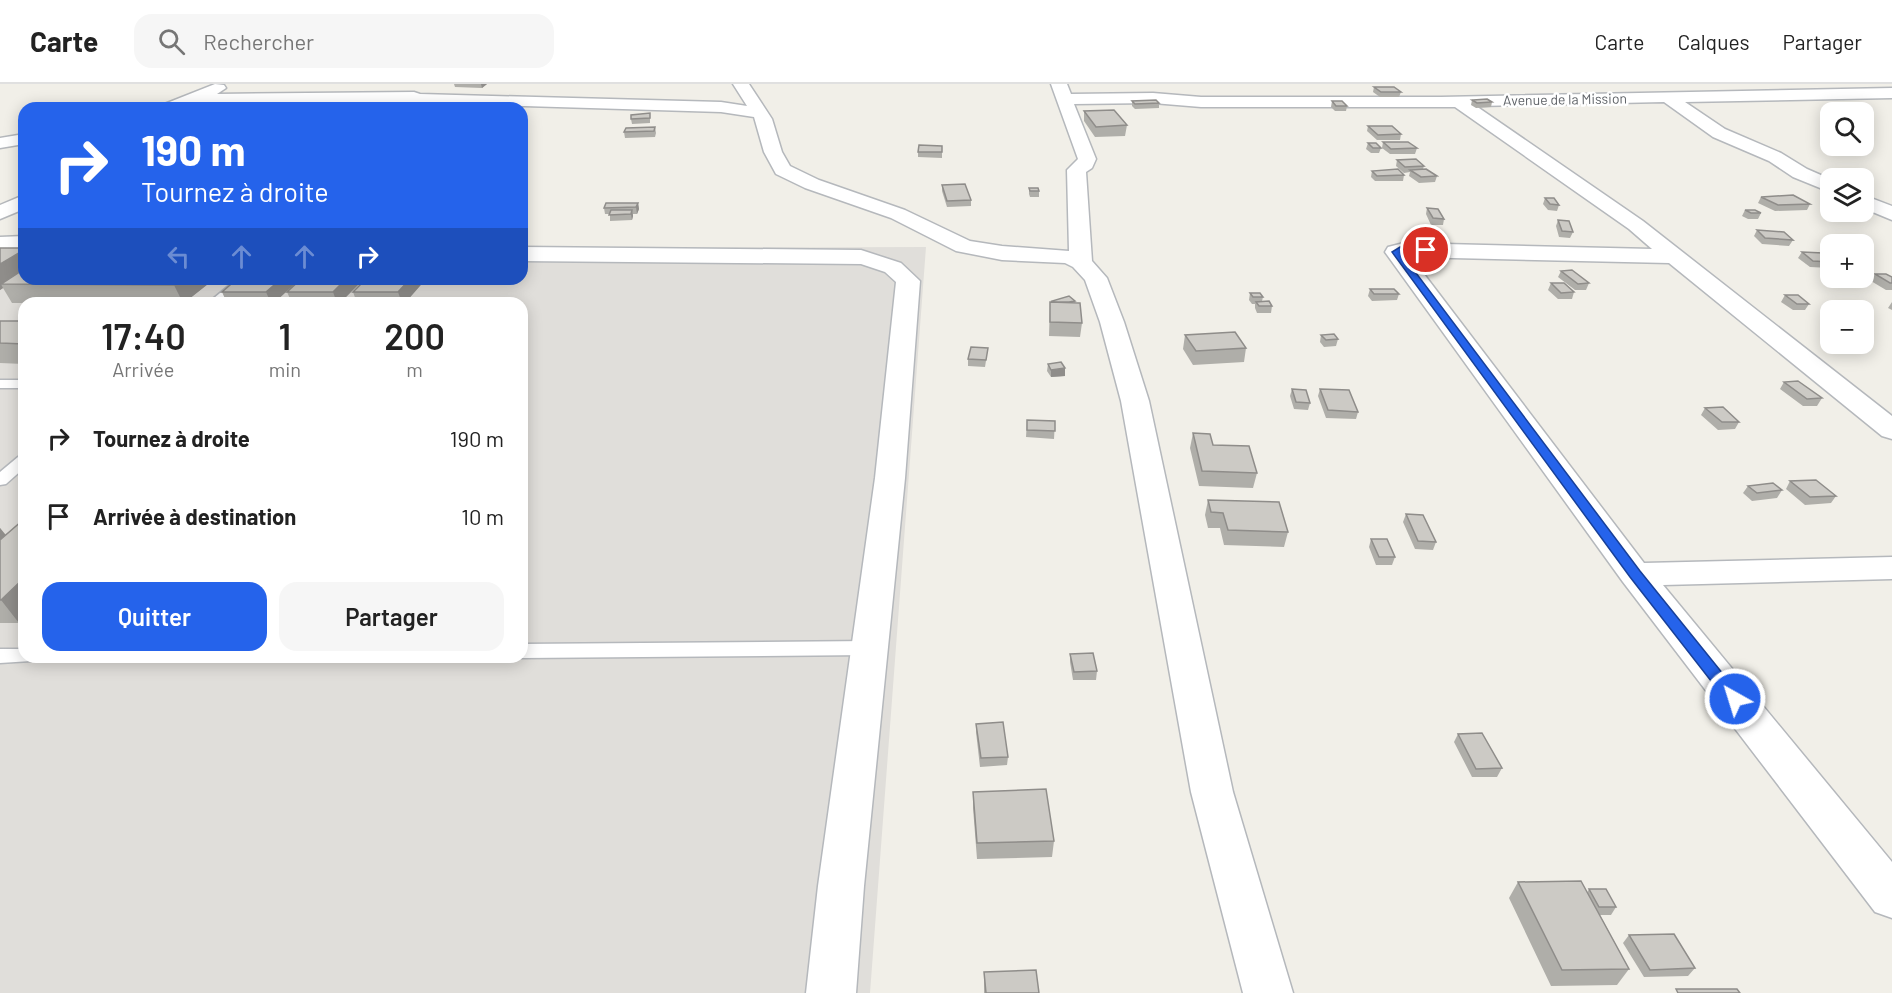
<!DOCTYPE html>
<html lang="fr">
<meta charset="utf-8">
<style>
body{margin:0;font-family:Barlow,sans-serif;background:#f6f6f6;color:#222;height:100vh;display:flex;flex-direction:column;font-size:22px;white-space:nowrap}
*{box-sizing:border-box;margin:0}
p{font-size:20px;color:#767676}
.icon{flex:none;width:33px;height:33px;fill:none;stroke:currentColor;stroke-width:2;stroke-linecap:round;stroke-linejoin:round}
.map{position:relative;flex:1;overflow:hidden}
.sheet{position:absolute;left:18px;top:213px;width:510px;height:366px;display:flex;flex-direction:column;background:#fff;border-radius:18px;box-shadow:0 3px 15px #0003}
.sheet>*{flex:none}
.hud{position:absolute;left:18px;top:18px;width:510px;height:183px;border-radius:18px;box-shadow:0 3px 15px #0003;background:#2563eb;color:#fff;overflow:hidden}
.controls{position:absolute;left:1820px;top:18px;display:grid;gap:12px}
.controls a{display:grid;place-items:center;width:54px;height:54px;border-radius:12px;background:#fff;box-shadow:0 3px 15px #0003;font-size:30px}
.pin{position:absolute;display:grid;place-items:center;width:51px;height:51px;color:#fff;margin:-26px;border:3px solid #fff;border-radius:50%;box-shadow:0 2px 6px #0007}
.me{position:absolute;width:66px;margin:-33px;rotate:321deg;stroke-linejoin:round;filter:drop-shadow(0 0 4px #0008)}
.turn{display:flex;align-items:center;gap:21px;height:126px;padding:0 24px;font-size:27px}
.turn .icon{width:78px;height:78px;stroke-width:2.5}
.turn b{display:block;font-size:42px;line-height:51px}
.lanes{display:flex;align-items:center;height:57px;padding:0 24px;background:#0003;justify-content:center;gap:30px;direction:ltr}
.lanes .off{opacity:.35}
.eta{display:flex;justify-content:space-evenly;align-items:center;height:102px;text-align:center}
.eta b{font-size:36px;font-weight:600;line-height:42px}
.action{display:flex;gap:12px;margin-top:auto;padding:12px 24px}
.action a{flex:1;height:69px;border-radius:18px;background:#2563eb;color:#fff;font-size:24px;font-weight:600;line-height:69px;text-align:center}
.action a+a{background:#f6f6f6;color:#222}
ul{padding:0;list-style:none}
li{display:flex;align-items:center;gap:18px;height:78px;padding:0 24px}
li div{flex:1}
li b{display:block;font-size:22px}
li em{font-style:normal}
header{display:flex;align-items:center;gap:36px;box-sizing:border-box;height:84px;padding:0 30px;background:#fff;border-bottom:2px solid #e0e0e0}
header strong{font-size:28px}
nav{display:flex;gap:33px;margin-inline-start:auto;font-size:21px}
.search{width:420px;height:54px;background:#f6f6f6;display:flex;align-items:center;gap:15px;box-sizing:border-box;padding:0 21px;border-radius:18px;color:#767676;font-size:22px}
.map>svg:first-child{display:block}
.industrial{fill:#e0deda;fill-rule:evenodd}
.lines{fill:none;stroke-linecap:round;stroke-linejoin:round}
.service-casing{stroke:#b5b8bc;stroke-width:3}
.minor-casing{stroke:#b5b8bc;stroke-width:3}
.service{fill:#fff;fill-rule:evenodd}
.minor{fill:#fff;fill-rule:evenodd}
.wall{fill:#afaea9}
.shaded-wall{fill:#8f8d8a}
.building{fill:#cccac5;stroke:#8f8d8a;stroke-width:1.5}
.route{fill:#2563eb;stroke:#184099;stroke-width:1.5}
.labels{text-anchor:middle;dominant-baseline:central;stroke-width:5;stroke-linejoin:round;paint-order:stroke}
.far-street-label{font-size:14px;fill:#5f6368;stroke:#fff}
</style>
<header>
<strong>Carte</strong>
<div class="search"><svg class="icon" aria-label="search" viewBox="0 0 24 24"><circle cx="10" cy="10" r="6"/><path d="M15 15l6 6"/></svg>Rechercher</div>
<nav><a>Carte</a><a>Calques</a><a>Partager</a></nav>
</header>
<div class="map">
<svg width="1892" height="909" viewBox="0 0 1892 909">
<rect width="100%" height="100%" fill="#f1efe8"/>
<!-- industrial -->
<path class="industrial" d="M926,163L870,909H0V165L24,195H522V164ZM24,219H522V573H24Z"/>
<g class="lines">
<defs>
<path id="service" d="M237,195H251L223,219H208Z
M0,296H24V304H0Z
M24,371V384L6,400L0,401V388L18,373Z
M869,557L876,559L879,564L876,569L869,571L522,574L518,573H522V560Z
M0,565H24V573H34L31,577L0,579Z"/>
<path id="minor" d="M215,0L224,1L226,4L217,10L414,8L420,10L721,18L747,22L733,0H749L772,35L782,68L790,82L819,96L905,126L970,157L1002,162L1069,167L1067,86L1078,75L1051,0H1067L1071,10L1153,9L1201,13H1441L1892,4V14L1685,18L1725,45L1781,69L1807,85L1830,95V108L1793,93L1769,77L1713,53L1664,18L1476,22L1643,137L1892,332V355L1882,352L1669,179L1411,173L1644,479L1892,473V495L1663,501L1892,778V834L1875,828L1623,498L1385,168L1388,163L1404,159L1652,165L1629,145L1455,23H1201L1153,19L1074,20L1096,75L1092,84L1086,88L1092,177L1107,194L1124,238L1149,317L1233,708L1293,909H1243L1191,708L1121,317L1100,238L1085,196L1073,183L1065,179L1002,176L956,167L891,134L805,104L776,90L764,68L754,33L721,28L426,19L416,24H398L404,18H264L228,21L198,18L182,24H160L162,21Z
M24,50V60L0,64V54Z
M24,111V125L0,135V121Z
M1863,111L1892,122V136L1863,124Z
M24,152V164L0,165V153Z
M522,163L861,166L901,179L920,197L905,394L864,802L856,909H806L818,802L875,394L896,198L885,188L861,180L522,177Z"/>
</defs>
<!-- service casing -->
<use href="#service" class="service-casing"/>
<!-- minor casing -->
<use href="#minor" class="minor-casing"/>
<!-- service -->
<use href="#service" class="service"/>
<!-- minor -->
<use href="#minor" class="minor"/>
</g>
<!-- wall -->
<path class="wall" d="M454,0H487L482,4L455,3Z
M1374,3L1401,8L1399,13H1380L1373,8Z
M1472,16L1492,18L1491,23L1476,24L1471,21Z
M1132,17L1159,19V24L1135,25L1132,22Z
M1332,17L1347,22L1346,27H1335L1331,23Z
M1084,27L1127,41L1125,52L1095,53L1084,37Z
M650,29V39L632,40L631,35Z
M1368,42L1401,50L1400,56H1377L1367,47Z
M655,43L656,49L655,53L625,54L624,48Z
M1383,58L1417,64L1415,70H1390L1382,64Z
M1368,59L1381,64L1379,69H1371L1366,65Z
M942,62V74L918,73V68Z
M1397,76L1424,82L1423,85L1437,92L1435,98L1419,99L1409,92L1410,88L1404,89L1396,82Z
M1372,87L1404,91L1403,97H1375L1371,93Z
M942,101L971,116V122L947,123L942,107Z
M1029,104L1039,107V113H1030L1029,110Z
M1761,113L1810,120L1807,126L1775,127L1758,119Z
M1545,114L1559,121L1557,127L1548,126L1543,120Z
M638,119L639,125L637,130H633V132L632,136L610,137V130H605L604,124Z
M1427,124L1444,135L1443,141H1431L1426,130Z
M1745,126L1761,129L1758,135H1748L1742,132Z
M1558,136L1573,148L1570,154L1559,153L1556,142Z
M1757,146L1793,156L1789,162L1762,160L1754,152Z
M1826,159L1830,160V171L1823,166Z
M0,164L24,195H206L208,200L184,219H12L3,204L0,206Z
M1802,168L1830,178V184L1810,183L1798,174Z
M1561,187L1589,199L1586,206H1575L1558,193Z
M1875,190L1892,193V206H1886L1871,197Z
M300,195L274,219H227L222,208Z
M364,195L340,219H292L287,208Z
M426,195L405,219H357L353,208Z
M1551,199L1574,208L1572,215H1558L1548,206Z
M1370,205L1399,210L1397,216L1372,217L1368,212Z
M1250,209L1263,213L1262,217L1272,222L1271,229H1257L1255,224V220H1252L1249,216Z
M1785,211L1809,220L1805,226H1793L1781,218Z
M1075,217L1082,239L1080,253L1049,252L1050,218Z
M1892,218V226L1888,224Z
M0,237H24V280L0,279Z
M1185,251L1246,264L1244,278L1193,281L1183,265Z
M1321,251L1338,255L1336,262L1324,263L1320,258Z
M988,264L985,283L968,282V275Z
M1048,280L1065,284V292L1051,293L1047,287Z
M1784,298L1822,314L1817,322H1803L1780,305Z
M1292,305L1310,319L1308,326L1294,325L1290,312Z
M1320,305L1358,328L1356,335L1326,334L1318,312Z
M1705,324L1739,338L1735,345L1718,346L1701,331Z
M1027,336L1055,337L1054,355L1026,353Z
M1193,349L1257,389L1253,404L1199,402L1190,364Z
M1790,397L1836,412L1831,419L1805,421L1786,405Z
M1748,402L1782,406L1777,414L1752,417L1743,409Z
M1208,416L1288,448L1284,463L1224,461L1220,444H1208L1205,431Z
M1406,430L1436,458L1433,466L1415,465L1403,438Z
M24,436V533L19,539H0V444L6,451Z
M1371,455L1395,473L1392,481H1376L1369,463Z
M1070,570L1097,587L1096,596H1073L1070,578Z
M976,640L1008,673L1007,681L980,683L976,648Z
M1458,650L1502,684L1497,693H1472L1454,658Z
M973,708L1054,757L1052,773L977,775L973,724Z
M1518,798L1587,809L1589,805L1616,823L1611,831H1600L1629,885L1617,901L1551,902L1509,814Z
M1629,851L1695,884L1688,892L1644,893L1623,859Z
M984,888L1039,909H984Z"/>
<!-- shaded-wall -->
<path class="shaded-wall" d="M481,0H487L482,4Z
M638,119L639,125L637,130L636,123Z
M632,126L633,132L632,136L631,130Z
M24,166V191L1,200L3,204L0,206V180Z
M181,195H206L208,200L184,219H183L174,201Z
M281,195H300L274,219H271L266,208Z
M346,195H364L340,219H337L333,208Z
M410,195H426L405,219H402L398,208Z
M1065,284V292L1051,293V286Z
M0,444L11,458L0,468Z
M24,494V533L19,539L1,516Z"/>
<!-- building -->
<path class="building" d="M1374,3H1394L1401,8H1381Z
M1487,15L1492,18L1477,19L1472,16Z
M1156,16L1159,19L1135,20L1132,17Z
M1332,17H1342L1347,22H1336Z
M1114,26L1127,41L1096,43L1084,27Z
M650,29V34L631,35V31Z
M1368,42H1392L1401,50L1378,51Z
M655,43L654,47L624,48L626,44Z
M1383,58H1408L1417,64L1391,65Z
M1368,59H1376L1381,64H1373Z
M919,61L942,62V68H918Z
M1416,75L1424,82L1405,83L1397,76Z
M1398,85L1404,91L1377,92L1372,87Z
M1426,85L1437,92L1421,93L1410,86Z
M965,100L971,116L947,117L942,101Z
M1029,104H1038L1039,107H1030Z
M1793,111L1810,120L1778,121L1761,113Z
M1545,114H1554L1559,121L1550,120Z
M606,119H638L636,123L604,124Z
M1427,124L1438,125L1444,135L1433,134Z
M611,126H632L631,130L609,131Z
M1745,126H1755L1761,129H1751Z
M1558,136L1569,137L1573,148L1562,147Z
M1757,146L1784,148L1793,156L1765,154Z
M1826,159L1850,160H1851H1830V162Z
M0,164H24V166L0,180Z
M1802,168L1823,169L1830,174V178L1813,177Z
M24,185V195H181L174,201L1,200Z
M1572,186L1589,199L1578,200L1561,187Z
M1875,190H1886L1892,193V199H1890Z
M237,195H281L266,208H222Z
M301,195H346L333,208H287Z
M366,195H410L398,208H353Z
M1551,199H1564L1574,208L1561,209Z
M1370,205H1394L1399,210H1374Z
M1250,209H1260L1263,213H1253Z
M1785,211H1798L1809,220H1797Z
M1069,212L1075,217L1069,218H1053L1052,217Z
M1269,217L1272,222H1259L1256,218Z
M1050,218L1080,219L1082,239L1050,238Z
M0,237H24V260L0,259Z
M1235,248L1246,264L1196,267L1185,251Z
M1334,250L1338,255L1326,256L1321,251Z
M971,263L988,264L986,276L968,275Z
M1061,278L1065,284L1051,286L1048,280Z
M1798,297L1822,314L1807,315L1784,298Z
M1292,305L1306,306L1310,319L1296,318Z
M1320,305L1349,306L1358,328L1328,326Z
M1723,323L1739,338H1722L1705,324Z
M1027,336L1055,337V347L1027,346Z
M1193,349L1210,350L1213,361L1249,362L1257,389L1202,387Z
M1816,396L1836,412L1810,413L1790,397Z
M1773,399L1782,406L1757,409L1748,402Z
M1208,416L1279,418L1288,448L1228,446L1223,429L1211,428Z
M1406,430L1423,431L1436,458L1418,457Z
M23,436H24V494L1,516H0V456Z
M1371,455H1387L1395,473H1379Z
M1093,569L1097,587L1074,588L1070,570Z
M1003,638L1008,673L981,674L976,640Z
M1482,649L1502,684L1476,685L1458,650Z
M1046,705L1054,757L977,759L973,708Z
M1581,797L1629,885L1562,886L1518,798Z
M1589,805H1606L1616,823H1599Z
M1674,850L1695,884L1650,886L1629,851Z
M1036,886L1039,909H986L984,888Z
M1676,905H1737L1740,909H1678Z"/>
<!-- route -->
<path class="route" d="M1400,163L1429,164V168L1426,169H1401L1640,487L1740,611L1743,615L1740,620H1729L1630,493L1392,168Z"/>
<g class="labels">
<!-- far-street labels -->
<g class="far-street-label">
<text transform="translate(1565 15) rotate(-1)">Avenue de la Mission</text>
</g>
</g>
</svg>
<div class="controls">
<a><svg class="icon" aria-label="search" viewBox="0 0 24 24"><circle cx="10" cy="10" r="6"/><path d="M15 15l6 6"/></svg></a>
<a><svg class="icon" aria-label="layers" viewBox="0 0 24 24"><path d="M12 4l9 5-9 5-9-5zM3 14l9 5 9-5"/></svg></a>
<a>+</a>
<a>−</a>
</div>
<div class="pin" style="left:1426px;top:166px;background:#d93025"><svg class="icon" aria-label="arrive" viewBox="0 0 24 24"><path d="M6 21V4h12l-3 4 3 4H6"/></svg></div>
<svg class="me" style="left:1735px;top:615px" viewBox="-20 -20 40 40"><circle r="17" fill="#2563eb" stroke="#fff" stroke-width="3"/><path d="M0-11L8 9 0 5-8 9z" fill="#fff"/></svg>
<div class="hud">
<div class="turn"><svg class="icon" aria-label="right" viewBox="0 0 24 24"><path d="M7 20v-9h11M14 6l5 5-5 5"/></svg><div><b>190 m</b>Tournez à droite</div></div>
<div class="lanes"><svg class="icon off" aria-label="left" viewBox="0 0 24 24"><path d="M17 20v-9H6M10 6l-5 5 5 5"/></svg><svg class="icon off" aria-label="ahead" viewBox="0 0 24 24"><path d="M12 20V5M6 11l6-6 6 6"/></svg><svg class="icon off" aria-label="ahead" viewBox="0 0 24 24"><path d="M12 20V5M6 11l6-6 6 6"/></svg><svg class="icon" aria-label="right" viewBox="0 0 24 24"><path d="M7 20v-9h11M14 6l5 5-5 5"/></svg></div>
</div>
<section class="sheet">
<div class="eta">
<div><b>17:40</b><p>Arrivée</p></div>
<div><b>1</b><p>min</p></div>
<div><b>200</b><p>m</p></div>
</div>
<ul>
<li><svg class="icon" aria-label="right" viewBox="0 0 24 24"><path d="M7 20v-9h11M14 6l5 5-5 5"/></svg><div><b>Tournez à droite</b></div><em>190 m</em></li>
<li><svg class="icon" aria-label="arrive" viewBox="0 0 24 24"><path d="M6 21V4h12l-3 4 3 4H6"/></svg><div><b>Arrivée à destination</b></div><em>10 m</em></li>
</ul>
<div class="action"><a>Quitter</a><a>Partager</a></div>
</section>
</div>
